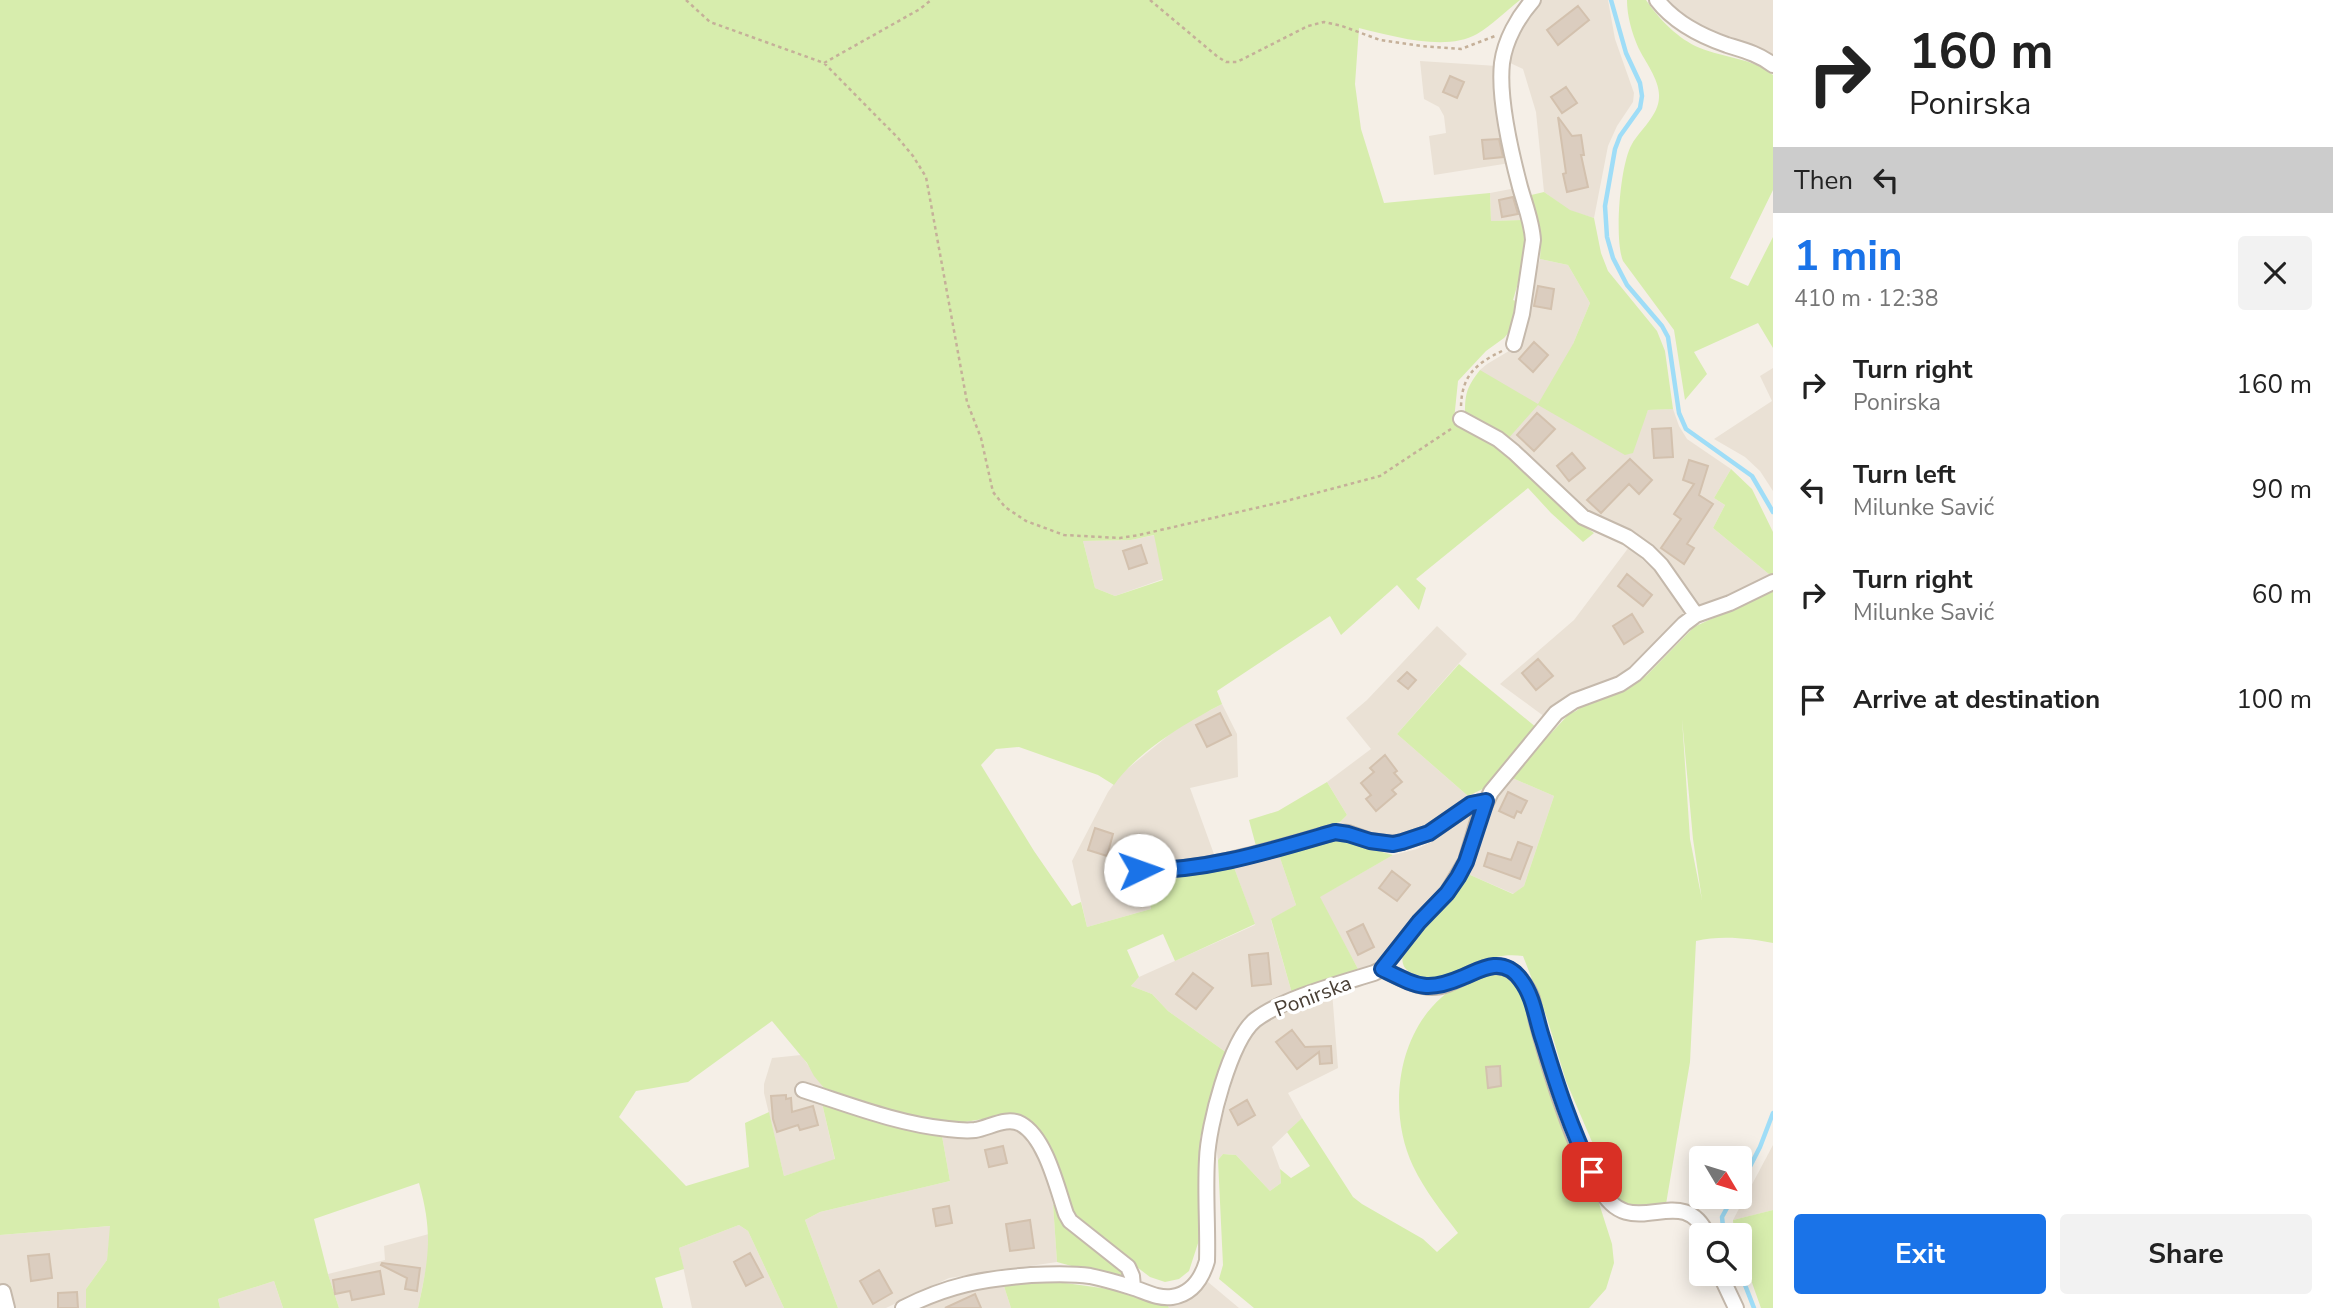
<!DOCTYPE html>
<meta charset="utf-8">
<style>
body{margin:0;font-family:"Nunito Sans",sans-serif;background:#f2f2f2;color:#222;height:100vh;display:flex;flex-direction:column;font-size:26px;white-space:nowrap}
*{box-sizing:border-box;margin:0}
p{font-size:23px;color:#767676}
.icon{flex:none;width:38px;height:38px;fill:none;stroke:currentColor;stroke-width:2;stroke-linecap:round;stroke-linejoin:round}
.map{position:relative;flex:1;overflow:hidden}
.sheet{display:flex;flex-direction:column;background:#fff;width:560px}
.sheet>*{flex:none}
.hud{background:#fff;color:#222;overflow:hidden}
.needle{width:46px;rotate:128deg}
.buttons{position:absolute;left:1689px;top:1146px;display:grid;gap:14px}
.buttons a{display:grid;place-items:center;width:63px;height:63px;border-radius:7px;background:#fff;box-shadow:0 4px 18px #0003;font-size:35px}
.pin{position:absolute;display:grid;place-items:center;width:60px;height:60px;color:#fff;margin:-30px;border-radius:14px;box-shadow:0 4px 10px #0006}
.me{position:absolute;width:77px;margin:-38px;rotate:87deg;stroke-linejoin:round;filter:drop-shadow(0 0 5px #0008)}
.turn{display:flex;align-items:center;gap:24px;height:147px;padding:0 21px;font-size:32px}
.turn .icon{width:91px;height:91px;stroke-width:2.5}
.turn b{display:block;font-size:49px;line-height:60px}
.then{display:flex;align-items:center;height:66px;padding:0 21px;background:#0003;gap:14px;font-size:26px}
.round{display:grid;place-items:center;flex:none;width:74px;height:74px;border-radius:7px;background:#f2f2f2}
.headline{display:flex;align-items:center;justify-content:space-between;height:119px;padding:0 21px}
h1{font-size:42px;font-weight:700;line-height:52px;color:#1a73e8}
.button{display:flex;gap:14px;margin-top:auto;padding:14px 21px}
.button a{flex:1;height:80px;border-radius:7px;background:#1a73e8;color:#fff;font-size:28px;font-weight:700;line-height:80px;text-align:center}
.button a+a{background:#f2f2f2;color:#222}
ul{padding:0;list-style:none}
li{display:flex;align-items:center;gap:21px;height:105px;padding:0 21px}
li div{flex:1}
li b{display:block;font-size:26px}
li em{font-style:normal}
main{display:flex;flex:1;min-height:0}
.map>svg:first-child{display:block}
.residential{fill:#eae1d5}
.green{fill:#d7edad;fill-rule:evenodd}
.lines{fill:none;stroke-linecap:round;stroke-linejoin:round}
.stream{stroke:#9fddf7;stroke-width:4.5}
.building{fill:#dbcdbf;stroke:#d3c1ae;stroke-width:2}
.minor-casing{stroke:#c5b9ac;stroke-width:18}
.path{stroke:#c5b099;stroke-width:2.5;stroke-dasharray:3.5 3.5;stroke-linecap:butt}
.minor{stroke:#fff;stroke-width:14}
.route-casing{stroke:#114b97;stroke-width:18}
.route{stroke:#1a73e8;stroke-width:12}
.labels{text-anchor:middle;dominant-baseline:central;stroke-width:7;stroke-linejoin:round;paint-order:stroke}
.street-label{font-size:21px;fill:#493f35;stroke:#fff}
</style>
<main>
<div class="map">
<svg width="1773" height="1308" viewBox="0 0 1773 1308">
<rect width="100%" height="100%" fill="#f5efe7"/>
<!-- residential -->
<path class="residential" d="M1539,0H1608L1615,39L1634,93L1633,102L1617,126L1608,146L1594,218L1570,211L1544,192L1536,112L1523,69L1508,62L1518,30Z
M1669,0H1773V56L1712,32L1678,10Z
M1420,61L1497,66L1510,163L1434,175L1429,136L1446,133L1444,116L1439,107L1424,99Z
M1516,188L1522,220L1491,221L1490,193Z
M1540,259L1568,265L1590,303L1573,344L1641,426L1648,410L1673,409L1679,426L1687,439L1731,469L1714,498L1725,505L1713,528L1770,575L1718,602L1700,605L1697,604L1666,563L1583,512L1507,440L1480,370L1487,364L1514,348Z
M1773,368V491L1760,471L1745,457L1714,439L1772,401L1760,376Z
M1155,535L1163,579L1115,596L1095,588L1083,541L1131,540Z
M1629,547L1658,574L1685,612L1679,621L1621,676L1545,717L1500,684L1574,620Z
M1437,626L1467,654L1397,734L1468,796L1431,827L1409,837H1379L1340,822L1347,815L1327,782L1371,749L1346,718L1367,700Z
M1222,704L1237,734L1238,777L1190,788L1215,857L1217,868L1146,886L1151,909L1087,927L1072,861L1108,792L1121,774L1180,726Z
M1510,777L1554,796L1524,886L1514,894L1468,874L1483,824L1495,799Z
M1471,811L1474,812L1464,852L1443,888L1377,966L1358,969L1319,897L1393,855L1417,849L1431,842L1466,813Z
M1278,852L1296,905L1271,920L1293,997L1268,1009L1227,1053L1168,1011L1152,994L1131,986L1139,977L1255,925L1232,862Z
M1332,991L1338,1068L1288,1093L1302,1118L1272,1147L1280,1169L1281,1183L1270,1191L1236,1155L1223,1154L1218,1160L1216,1146L1218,1134L1240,1053L1248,1039L1268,1017Z
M801,1055L824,1088L822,1103L835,1160L784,1176L764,1093V1084L772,1058Z
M1012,1126L1020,1129L1038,1148L1053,1204L1057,1262L949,1278L886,1308H838L805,1220L820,1212L950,1181L942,1136H976Z
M1773,1145V1210L1733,1220Z
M739,1225L748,1231L784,1308H692L679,1248Z
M111,1226L107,1260L86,1289V1308H13L0,1290V1235Z
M429,1234L428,1260L418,1308H339L328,1274L385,1260L384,1246Z
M274,1281L283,1308H220L218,1299Z
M1208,1282L1239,1308H1169L1167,1304L1180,1302L1190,1297Z
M1003,1283L1011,1308H916L954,1290Z"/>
<!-- green -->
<path class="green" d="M0,0H1520C1506,11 1492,25 1477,34C1446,52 1392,36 1359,28L1355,84L1361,129L1384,203L1490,193L1491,221L1522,220L1527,252L1513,300L1519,302L1511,330L1504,338L1486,351L1458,381L1454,420L1510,456L1567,514L1594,533L1583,542L1551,513L1528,488L1416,579L1426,588L1419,610L1397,585L1341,635L1330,616L1217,691L1222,704C1187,722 1137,752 1114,785L1098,775L1019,747L996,749L981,765L1034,851L1072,906L1081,902L1087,927L1151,909L1146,885L1217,868L1232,862L1255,924L1175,961L1163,934L1127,950L1139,977L1131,986L1152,994L1168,1011L1227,1053L1200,1138L1201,1234L1189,1271L1179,1279L1165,1282L1150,1277L1079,1223L1072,1214L1044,1136L1024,1116L1013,1114L959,1123L906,1116L824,1088L814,1076L807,1063L772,1021L688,1082L636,1091L619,1117L686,1186L749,1167L745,1123L769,1112L784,1176L835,1159L822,1103L875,1121L942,1136L950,1181L820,1212L805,1220L838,1308H784L748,1231L739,1225L679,1248L684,1269L655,1278L663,1308H418C429,1258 433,1233 419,1183L314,1219L328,1274L339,1308H283L274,1281L218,1299L220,1308H86V1289L107,1260L110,1226L0,1235ZM1154,535L1163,580L1115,596L1095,588L1083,541L1131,540Z
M1627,0H1646C1659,19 1678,39 1700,48C1724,58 1753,58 1773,75V190L1730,278L1748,286L1773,237V348L1758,323L1694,352L1707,374L1685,400L1674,330L1623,261C1614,239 1620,164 1632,144C1640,130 1659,115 1659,97C1660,80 1645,62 1638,47C1632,33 1627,16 1627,0Z
M1544,192L1570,210L1594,218L1601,253L1608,271L1657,331L1665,351L1673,409L1648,410L1633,453L1625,455L1538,405L1507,440L1465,416C1465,394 1466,388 1480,370L1538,404L1573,344L1590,303L1568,265L1540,259L1541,239L1527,196Z
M1731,469L1752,489L1773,532V573L1770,575L1713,528L1725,505L1714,498Z
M1773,590V943C1749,938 1720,935 1696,941L1690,1062L1666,1204C1638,1209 1633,1215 1613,1191L1566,1081L1547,1018L1523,956C1514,955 1505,955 1496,957C1465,964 1447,987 1414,974C1401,969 1401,960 1404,948L1454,896L1468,874L1513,894L1524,886L1554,796L1510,777L1569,714L1576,711L1589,701L1631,687L1647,675L1694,627ZM1682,719L1693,839L1702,900L1690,839Z
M1459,664L1537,728L1487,787L1468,796L1397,734Z
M1327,782L1347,815L1340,822L1256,846L1249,820L1278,811Z
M1335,839L1393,855L1320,897L1358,969L1293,997L1271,919L1296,905L1278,852Z
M1488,971L1508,975L1525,996L1564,1126L1597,1197L1612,1244L1614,1263L1606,1289L1589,1308H1254L1219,1279L1223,1265L1218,1160L1223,1154L1236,1155L1270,1191L1281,1183L1280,1169L1291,1178L1310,1166L1287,1132L1302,1118L1353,1197L1362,1204L1423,1239L1437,1252L1458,1233C1442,1212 1425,1191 1413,1166C1388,1113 1396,1037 1442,997C1455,985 1472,979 1488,971Z
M1053,1204L1064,1223L1125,1271L1123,1276L1119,1279L1057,1262Z
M1773,1210V1308H1761L1740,1249V1236L1734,1235L1733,1220Z
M1058,1282L1116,1290L1167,1304L1169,1308H1011L1003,1283Z"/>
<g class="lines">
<!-- stream -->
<path class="stream" d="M1611,0L1626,53L1640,83L1642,96L1640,108L1620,136L1615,149L1605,206L1607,237L1613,258L1627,285L1662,326L1668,337L1679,413L1686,429L1752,476L1773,512
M1740,1186L1760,1147L1773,1113
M1724,1236L1722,1217L1733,1197
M1740,1272L1754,1308"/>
</g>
<!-- building -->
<path class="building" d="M1578,6L1589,20L1558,45L1547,30Z
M1450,76L1464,82L1457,98L1443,92Z
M1566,87L1577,103L1562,113L1551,97Z
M1558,117L1572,136L1581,135L1584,155H1581L1588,187L1567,192L1563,174L1566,173Z
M1499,139L1503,157L1484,159L1482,140Z
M1513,197L1518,214L1502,217L1499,200Z
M1538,286L1554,289L1551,309L1534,306Z
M1534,342L1548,355L1533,372L1519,359Z
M1537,413L1555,429L1534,451L1517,435Z
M1671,428L1673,457L1654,458L1652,429Z
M1572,453L1585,468L1569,481L1557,466Z
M1630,459L1652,480L1639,494L1629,484L1601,513L1587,500Z
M1689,460L1708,466L1699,495L1713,504L1687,544L1694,548L1684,564L1661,548L1681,519L1674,514L1694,484L1683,480Z
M1141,545L1147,563L1129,569L1123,551Z
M1627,574L1652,595L1643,606L1618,586Z
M1632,614L1643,632L1624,644L1613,626Z
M1538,659L1553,676L1536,690L1522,673Z
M1407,672L1416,680L1408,689L1398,681Z
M1220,713L1231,735L1207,747L1196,725Z
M1385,755L1397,771L1394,773L1402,782L1392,790L1396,794L1376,811L1366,799L1371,795L1361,783L1374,772L1370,768Z
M1508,792L1527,801L1521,813L1517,811L1514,818L1499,811Z
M1095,828L1113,834L1107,856L1088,850Z
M1518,842L1532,847L1520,879L1484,866L1488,853L1511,860Z
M1392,871L1410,885L1397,901L1379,888Z
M1363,924L1374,947L1358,955L1347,932Z
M1268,953L1271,984L1252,986L1249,955Z
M1193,973L1213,988L1196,1009L1176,994Z
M1292,1030L1305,1047L1331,1046L1332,1063L1320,1064L1319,1052L1297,1069L1276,1042Z
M1500,1066L1501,1086L1488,1088L1486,1067Z
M786,1095V1099L791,1098L792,1112L813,1106L818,1125L800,1130L798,1125L777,1132L773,1119L771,1096Z
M1247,1100L1255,1115L1238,1125L1230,1110Z
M1003,1146L1007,1163L989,1167L985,1150Z
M949,1206L952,1223L936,1226L933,1209Z
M1030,1220L1034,1248L1010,1251L1006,1224Z
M750,1253L763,1277L746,1286L734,1262Z
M49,1254L52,1278L31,1281L28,1256Z
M382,1263L420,1268L417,1291L405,1289L407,1278L381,1265Z
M879,1270L892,1293L873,1304L860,1281Z
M380,1271L384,1294L352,1300L350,1291L335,1294L333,1280Z
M77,1292L78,1308H58V1293Z
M975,1294L981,1308H945Z"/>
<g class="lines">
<defs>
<path id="minor" d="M1657,0C1674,22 1701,36 1727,45C1743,50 1759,54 1773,65
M1514,344L1522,314L1533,240C1532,222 1525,205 1520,187C1511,153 1498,99 1502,63C1505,40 1518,17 1533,0
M1461,419L1498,439L1514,452L1583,517L1627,537L1648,552L1661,565L1696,615
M1140,870C1205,872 1272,849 1335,832L1348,833L1370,841L1393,844L1402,842L1429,833L1471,804L1486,801
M1382,969C1398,976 1415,987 1432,987C1459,987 1486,954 1512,971C1520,977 1527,987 1531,996C1534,1004 1535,1014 1537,1022C1547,1059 1559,1098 1573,1134C1580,1152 1590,1169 1599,1186C1630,1248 1682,1177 1708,1236
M803,1090C850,1105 898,1124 948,1129C956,1130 966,1131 975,1130C989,1128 1007,1116 1021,1124C1046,1138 1057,1188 1066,1214L1070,1221L1128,1267L1132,1276L1133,1287
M1720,1274L1736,1308
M3,1292L7,1308
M903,1308C948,1285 982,1279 1031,1275C1051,1274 1071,1273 1090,1276C1104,1279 1118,1283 1131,1287C1145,1291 1157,1299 1172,1297C1192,1294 1202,1278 1207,1261C1208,1227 1205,1193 1207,1159C1208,1126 1230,1041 1255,1020C1284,998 1339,984 1374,973L1382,969L1419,922L1447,893L1466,861L1479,817L1491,792L1556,713L1574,701L1620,684L1635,674L1684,624L1696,615L1730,603L1773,582"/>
</defs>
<!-- minor casing -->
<use href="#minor" class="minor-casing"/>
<!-- path -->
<path class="path" d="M686,0L710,22L824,63L898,138L913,156L926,177L967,402L981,438L993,492L1005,507L1026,521L1064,535L1120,538L1139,535L1286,501L1380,476L1451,429
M1150,0L1218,57L1226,62H1237L1308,26L1324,22L1342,26L1380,40L1421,46L1461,49L1495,36
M824,63L920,9L931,0
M1461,406C1462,376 1475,364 1502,351"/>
<!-- minor -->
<use href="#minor" class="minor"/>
</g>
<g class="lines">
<defs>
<path id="route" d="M1140,870C1205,872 1273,850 1335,832L1348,834L1370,841L1393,844L1402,842L1429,833L1471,804L1486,801L1466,862L1458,877L1447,893L1419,922L1382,969C1417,986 1426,993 1463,977C1473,973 1483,967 1494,966C1505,965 1515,971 1521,980C1534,997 1536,1020 1543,1040C1557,1086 1571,1129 1592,1172"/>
</defs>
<!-- route casing -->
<use href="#route" class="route-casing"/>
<!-- route -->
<use href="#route" class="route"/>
</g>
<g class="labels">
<!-- street labels -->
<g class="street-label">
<text transform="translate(1313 996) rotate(-21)">Ponirska</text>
</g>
</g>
</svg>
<div class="buttons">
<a><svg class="needle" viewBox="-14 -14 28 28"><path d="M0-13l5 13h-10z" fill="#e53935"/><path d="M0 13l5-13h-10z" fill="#767676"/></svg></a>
<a><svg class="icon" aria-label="search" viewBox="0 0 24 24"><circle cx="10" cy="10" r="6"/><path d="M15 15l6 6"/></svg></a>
</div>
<div class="pin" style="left:1592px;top:1172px;background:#d93025"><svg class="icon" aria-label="arrive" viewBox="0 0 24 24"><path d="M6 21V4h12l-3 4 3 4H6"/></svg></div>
<svg class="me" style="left:1140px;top:870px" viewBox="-20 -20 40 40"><circle r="19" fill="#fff"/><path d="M0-13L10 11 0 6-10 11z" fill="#1a73e8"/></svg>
</div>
<section class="sheet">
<div class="hud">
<div class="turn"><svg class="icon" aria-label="right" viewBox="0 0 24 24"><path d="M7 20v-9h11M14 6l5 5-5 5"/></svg><div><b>160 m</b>Ponirska</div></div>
<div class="then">Then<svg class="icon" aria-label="left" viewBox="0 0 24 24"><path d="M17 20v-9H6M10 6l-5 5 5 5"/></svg></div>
</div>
<div class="headline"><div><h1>1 min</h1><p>410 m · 12:38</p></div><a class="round"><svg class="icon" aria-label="close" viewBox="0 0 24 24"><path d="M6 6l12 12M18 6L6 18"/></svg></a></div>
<ul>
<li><svg class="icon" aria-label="right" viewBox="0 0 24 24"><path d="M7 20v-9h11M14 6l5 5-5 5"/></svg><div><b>Turn right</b><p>Ponirska</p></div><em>160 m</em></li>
<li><svg class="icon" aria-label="left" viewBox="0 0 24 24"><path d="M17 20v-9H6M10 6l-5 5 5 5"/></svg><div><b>Turn left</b><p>Milunke Savić</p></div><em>90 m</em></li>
<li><svg class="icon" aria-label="right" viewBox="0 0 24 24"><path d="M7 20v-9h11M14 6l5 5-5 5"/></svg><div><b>Turn right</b><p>Milunke Savić</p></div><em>60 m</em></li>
<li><svg class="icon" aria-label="arrive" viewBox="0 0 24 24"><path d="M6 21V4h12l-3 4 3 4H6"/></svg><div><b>Arrive at destination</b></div><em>100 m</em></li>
</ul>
<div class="button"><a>Exit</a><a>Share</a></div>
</section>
</main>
